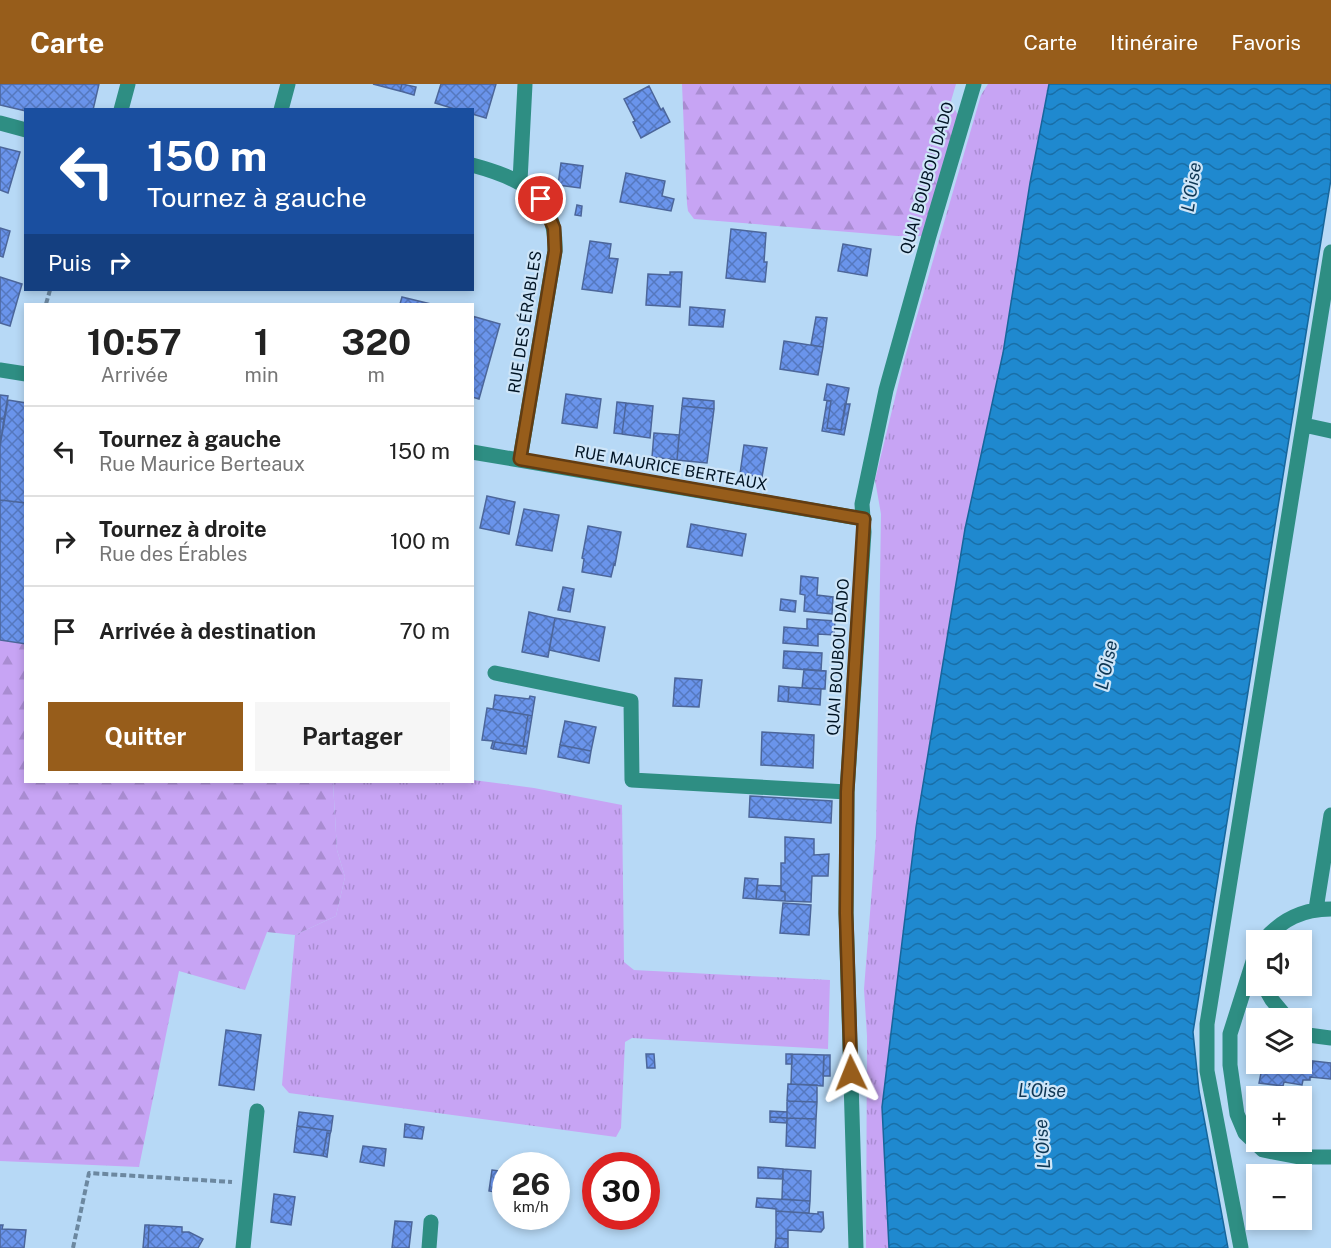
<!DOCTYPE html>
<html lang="fr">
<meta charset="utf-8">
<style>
body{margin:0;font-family:"Public Sans",sans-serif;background:#f6f6f6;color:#222;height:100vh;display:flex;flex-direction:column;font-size:22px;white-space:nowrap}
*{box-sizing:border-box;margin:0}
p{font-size:20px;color:#767676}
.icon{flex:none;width:33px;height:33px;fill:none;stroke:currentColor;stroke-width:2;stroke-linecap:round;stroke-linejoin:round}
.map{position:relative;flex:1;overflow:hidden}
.side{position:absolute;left:24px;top:219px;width:450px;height:480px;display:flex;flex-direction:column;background:#fff;border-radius:0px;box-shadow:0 3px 9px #0003}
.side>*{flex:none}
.hud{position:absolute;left:24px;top:24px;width:450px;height:183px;border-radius:0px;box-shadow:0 3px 9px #0003;background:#1a4fa0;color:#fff;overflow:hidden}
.controls{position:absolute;left:1246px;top:846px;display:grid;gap:12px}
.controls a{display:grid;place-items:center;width:66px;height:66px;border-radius:0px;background:#fff;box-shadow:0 3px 9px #0003;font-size:30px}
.speed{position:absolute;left:492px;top:1068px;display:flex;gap:12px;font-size:30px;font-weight:700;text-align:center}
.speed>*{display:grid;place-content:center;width:78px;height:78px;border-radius:50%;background:#fff;box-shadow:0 3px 9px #0003;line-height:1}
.speed small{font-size:15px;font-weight:400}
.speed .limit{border:9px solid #d22;background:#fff;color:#111}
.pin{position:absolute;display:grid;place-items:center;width:51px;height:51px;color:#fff;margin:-26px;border:3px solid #fff;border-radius:50%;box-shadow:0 2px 6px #0007}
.me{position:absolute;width:66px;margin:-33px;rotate:358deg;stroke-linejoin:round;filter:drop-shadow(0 0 4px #0008)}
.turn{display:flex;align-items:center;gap:21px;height:126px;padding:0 24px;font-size:27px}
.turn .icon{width:78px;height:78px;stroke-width:2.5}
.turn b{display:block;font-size:42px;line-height:51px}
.then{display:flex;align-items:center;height:57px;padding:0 24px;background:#0003;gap:12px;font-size:22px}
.eta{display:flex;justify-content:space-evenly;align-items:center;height:102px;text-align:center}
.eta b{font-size:36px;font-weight:700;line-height:42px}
.cta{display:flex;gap:12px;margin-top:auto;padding:12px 24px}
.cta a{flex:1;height:69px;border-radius:0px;background:#975d1b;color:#fff;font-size:24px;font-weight:700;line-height:69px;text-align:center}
.cta a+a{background:#f6f6f6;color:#222}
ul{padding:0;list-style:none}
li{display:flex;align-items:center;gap:18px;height:90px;padding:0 24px;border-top:2px solid #e0e0e0}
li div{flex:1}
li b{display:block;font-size:22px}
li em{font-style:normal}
header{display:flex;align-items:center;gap:36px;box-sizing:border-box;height:84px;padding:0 30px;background:#975d1b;color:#fff}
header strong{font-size:28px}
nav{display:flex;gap:33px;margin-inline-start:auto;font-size:21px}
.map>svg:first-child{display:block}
.grass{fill:url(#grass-tufts)}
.forest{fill:url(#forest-firs)}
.water{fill:url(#water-waves);stroke:#16669c;stroke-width:1.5}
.building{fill:url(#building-cross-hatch);stroke:#4c669a;stroke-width:1.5}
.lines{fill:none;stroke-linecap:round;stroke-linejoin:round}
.path{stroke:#6c88a0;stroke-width:4;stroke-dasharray:6 3;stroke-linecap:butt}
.minor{stroke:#2e8e83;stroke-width:15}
.route-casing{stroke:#623c12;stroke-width:15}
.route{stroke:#975d1b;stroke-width:10}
.labels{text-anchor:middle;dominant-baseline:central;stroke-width:4.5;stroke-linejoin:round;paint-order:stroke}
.street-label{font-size:16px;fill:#001424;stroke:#cee5f8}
.water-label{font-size:18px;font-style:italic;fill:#0e3653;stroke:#cee5f8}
</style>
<header>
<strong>Carte</strong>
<nav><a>Carte</a><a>Itinéraire</a><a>Favoris</a></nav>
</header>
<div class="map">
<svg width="1331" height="1164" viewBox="0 0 1331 1164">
<defs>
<pattern id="grass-tufts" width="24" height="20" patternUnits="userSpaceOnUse" patternTransform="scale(1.5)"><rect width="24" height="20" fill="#c7a4f4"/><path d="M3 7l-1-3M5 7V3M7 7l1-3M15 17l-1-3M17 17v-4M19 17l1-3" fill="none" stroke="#a98cd1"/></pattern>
<pattern id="forest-firs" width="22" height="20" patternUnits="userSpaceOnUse" patternTransform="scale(1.5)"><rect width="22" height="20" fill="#c7a4f4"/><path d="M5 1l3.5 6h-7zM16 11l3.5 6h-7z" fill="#a98cd1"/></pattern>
<pattern id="water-waves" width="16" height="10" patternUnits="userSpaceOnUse" patternTransform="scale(1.5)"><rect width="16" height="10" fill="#1f89cf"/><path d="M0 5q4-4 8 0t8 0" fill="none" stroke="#196fa8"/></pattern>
<pattern id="building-cross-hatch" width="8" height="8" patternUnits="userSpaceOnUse" patternTransform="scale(1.5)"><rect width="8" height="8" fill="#6a94eb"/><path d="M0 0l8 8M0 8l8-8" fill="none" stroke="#5578be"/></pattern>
</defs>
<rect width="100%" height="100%" fill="#b7d9f6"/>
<!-- grass -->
<path class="grass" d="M988,0H1049L1030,99L1003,269L965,445L916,743L882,1023L889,1164H866L867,952L864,905L876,753L881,430L875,396L905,273L981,11Z
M473,696L534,704L622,721L624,878L634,886L830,896L828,965L632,954L625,958L621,1044L616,1053L289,1009L282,1001L295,851L336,832L345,793L337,766L333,698Z"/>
<!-- forest -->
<path class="forest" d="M682,0H956L951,17L962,40L929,152H897L694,135L688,127L687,120Z
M0,556L25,560L26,698H339L333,699L337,766L345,793L336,832L295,851L267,848L245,906L179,887L139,1083L0,1077Z"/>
<!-- water -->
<path class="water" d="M1049,0H1331V95L1193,948L1199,1007L1228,1164H889L882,1023L916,743L965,445L1003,269L1030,99Z"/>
<!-- building -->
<path class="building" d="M0,0H99L93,26H26V27L0,21Z
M373,0H402L400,7Z
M402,0L416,3L414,11L400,7Z
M441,0H496L486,34L472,30V26H458L435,19Z
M649,2L661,26L663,24L670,38L641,54L633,38L635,37L624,15Z
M0,63L20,68L8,109L0,106Z
M561,79L583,82L580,104L558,101Z
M626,89L665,97L662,112L674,115L671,127L620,118Z
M577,121L582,122L581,132L575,131Z
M0,144L10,147L3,173L0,172Z
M731,145L766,149L764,178H767L765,198L726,194Z
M590,157L611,160L609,174L618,175L612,209L582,205Z
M843,160L871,165L867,192L838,187Z
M670,188H682L680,223L646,221L648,190L670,191Z
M0,193L22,200L10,242L0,239Z
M402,213L431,220H400Z
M690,223L725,226L723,243L689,241Z
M472,232L500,240L479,315L472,313Z
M816,233L827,234L823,263L811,261Z
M784,257L823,263L818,291L780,285Z
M827,300L849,304L841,346L827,344L831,317L824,316Z
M566,310L601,315L597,344L562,339Z
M0,311L8,312L4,335L0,334Z
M683,314L714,317V325L682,322Z
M8,316L26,319V419L0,416V362Z
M827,317H831L827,344L841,346L845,320H850L844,351L822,347Z
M617,318L626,319L622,350L614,349Z
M626,319L653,322L650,354L622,350Z
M682,322L714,325L707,379L677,376Z
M0,335H4L0,362Z
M654,349L679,351L677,376L652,373Z
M744,361L767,364L762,393L740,390Z
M487,412L515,418L509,450L480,444Z
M0,416L26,419V560L0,556Z
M524,425L559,431L552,467L516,461Z
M691,440L746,450L742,472L687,463Z
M588,442L621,448L615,481L614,480L611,493L582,488L584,475L582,474Z
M801,492L818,494L817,511L833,513L832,530L804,527L805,511L800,510Z
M563,503L574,505L570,528L558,526Z
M781,515L796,517L795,528L780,526Z
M529,528L555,534L548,573L522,568Z
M555,534L605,543L599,577L549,566Z
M807,535L835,537L834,551L818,550V562L783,559L784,543L807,545Z
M784,567L822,569L821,587L783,584Z
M804,585L826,587L825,605L802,604Z
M675,594L702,596L699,623L673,622Z
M779,602L789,603L788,618L778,617Z
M789,603L821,605L820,621L788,618Z
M495,611L529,615L530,612L535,613L532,632L493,625Z
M487,624L528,631L523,662L495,658L493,665L491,664L493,657L482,656Z
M528,631L532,632L527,663L523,662Z
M565,637L596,643L591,667L560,661Z
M762,648L814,651L813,684L761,681Z
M495,658L527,663L526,670L493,665Z
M560,661L591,667L589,679L558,673Z
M750,712L832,717L831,739L749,733Z
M785,753L814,755V771L829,770L828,792H812L811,818L785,817V808L781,807V779H785Z
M745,794L758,795L756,815L743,814Z
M757,801L781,802V807L785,808V817L756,815Z
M783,819L811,821L809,851L780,849Z
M226,946L261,951L254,1006L219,1001Z
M646,970H654L655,984H647Z
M786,970H792V980H786Z
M792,970L824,971L823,1002L791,1000Z
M824,971H830V992H823Z
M1302,975L1313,977L1312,985L1292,983L1293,980H1302Z
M1313,977L1331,979V995L1310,993V996H1303L1302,1001L1284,998L1283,1002L1259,999L1262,984L1292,988V983L1312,985Z
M788,1000L817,1001V1018L787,1017Z
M787,1017L817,1018L816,1035L787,1034Z
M770,1027L787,1028V1034L770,1033Z
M299,1028L333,1032L331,1047L297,1042Z
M770,1033L787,1034V1039L770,1038Z
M787,1034L816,1035L815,1064L786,1062Z
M405,1040L424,1043L422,1055L404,1053Z
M297,1042L331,1047L330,1050L327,1049L323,1072L294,1068Z
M327,1049L330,1050L327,1073L323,1072Z
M363,1062L386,1065L384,1082L360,1078Z
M758,1083L783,1085V1095L758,1094Z
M783,1085L811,1087L810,1117L782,1115Z
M492,1086L506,1088V1110L489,1107Z
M593,1091H596V1113L590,1112Z
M274,1110L295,1113L291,1141L271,1138Z
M590,1112L596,1113V1122L589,1121Z
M757,1114L810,1117L809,1129L776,1127V1125L756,1123Z
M776,1127L818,1130V1128H823L824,1144L821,1148L788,1146V1155L776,1154Z
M395,1137L412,1138L409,1164H392Z
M0,1141H3L2,1145L26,1146L24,1164H0Z
M145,1141H149L148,1164H143Z
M149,1141L182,1143V1148H189L203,1155L198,1164H148Z
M776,1154L788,1155V1164H775Z"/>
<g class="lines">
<!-- path -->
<path class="path" d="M46,220L50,206
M73,1164L89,1089L232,1098"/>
<!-- minor -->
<path class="minor" d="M121,26L128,0
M281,26L288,0
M0,39L26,46
M472,81C520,94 557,110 555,167L520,375
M520,97L525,0
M0,286L26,290
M1304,341L1331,347
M472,368L864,435
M495,589L631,617L632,696L847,708
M1316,825L1331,731
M1264,856C1282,835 1303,825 1331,825
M1257,865L1230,950V981L1237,1030L1245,1049L1263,1066L1299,1073H1331
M1264,902L1272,916L1287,934
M1302,948L1308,951L1331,954
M243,1164L257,1027
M429,1164L431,1138
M856,1164L846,829L847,708L864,448L862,420L886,306L929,152L974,0
M1241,1164L1207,987V940L1331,168"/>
</g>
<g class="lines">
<defs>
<path id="route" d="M541,115L554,144L555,167L520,375L864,435L847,708L846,829L851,989"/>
</defs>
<!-- route casing -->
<use href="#route" class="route-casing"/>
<!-- route -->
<use href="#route" class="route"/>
</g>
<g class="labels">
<!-- street labels -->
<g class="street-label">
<text transform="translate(927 94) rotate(-74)">QUAI BOUBOU DADO</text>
<text transform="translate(525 238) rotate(-81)">RUE DES ÉRABLES</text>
<text transform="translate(671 384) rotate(10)">RUE MAURICE BERTEAUX</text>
<text transform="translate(838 573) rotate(-86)">QUAI BOUBOU DADO</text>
</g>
<!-- water labels -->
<g class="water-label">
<text transform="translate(1191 103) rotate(-81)">L'Oise</text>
<text transform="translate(1106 581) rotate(-78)">L'Oise</text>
<text x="1042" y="1006">L’Oise</text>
<text transform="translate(1042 1060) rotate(-94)">L'Oise</text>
</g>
</g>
</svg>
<div class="controls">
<a><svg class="icon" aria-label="sound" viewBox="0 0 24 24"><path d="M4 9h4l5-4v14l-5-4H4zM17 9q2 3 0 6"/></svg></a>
<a><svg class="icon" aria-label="layers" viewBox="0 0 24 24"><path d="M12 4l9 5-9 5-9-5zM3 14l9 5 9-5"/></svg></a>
<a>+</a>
<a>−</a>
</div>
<div class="speed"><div>26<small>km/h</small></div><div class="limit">30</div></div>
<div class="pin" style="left:541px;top:115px;background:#d93025"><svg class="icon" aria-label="arrive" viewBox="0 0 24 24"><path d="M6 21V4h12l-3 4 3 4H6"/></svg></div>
<svg class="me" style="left:851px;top:989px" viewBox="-20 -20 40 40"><path d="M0-17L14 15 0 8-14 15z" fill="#975d1b" stroke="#fff" stroke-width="4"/></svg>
<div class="hud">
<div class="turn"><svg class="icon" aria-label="left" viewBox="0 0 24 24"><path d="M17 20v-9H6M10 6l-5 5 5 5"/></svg><div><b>150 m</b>Tournez à gauche</div></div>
<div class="then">Puis<svg class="icon" aria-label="right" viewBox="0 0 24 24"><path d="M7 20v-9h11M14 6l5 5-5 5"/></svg></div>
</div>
<section class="side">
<div class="eta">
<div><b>10:57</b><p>Arrivée</p></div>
<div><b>1</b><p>min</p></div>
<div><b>320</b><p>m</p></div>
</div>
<ul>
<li><svg class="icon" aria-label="left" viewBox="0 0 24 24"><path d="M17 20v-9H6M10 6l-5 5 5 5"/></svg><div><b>Tournez à gauche</b><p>Rue Maurice Berteaux</p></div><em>150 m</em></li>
<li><svg class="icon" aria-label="right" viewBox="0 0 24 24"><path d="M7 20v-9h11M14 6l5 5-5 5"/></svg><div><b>Tournez à droite</b><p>Rue des Érables</p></div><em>100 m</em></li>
<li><svg class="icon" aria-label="arrive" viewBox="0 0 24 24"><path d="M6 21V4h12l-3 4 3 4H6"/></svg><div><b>Arrivée à destination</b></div><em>70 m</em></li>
</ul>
<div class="cta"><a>Quitter</a><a>Partager</a></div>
</section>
</div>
